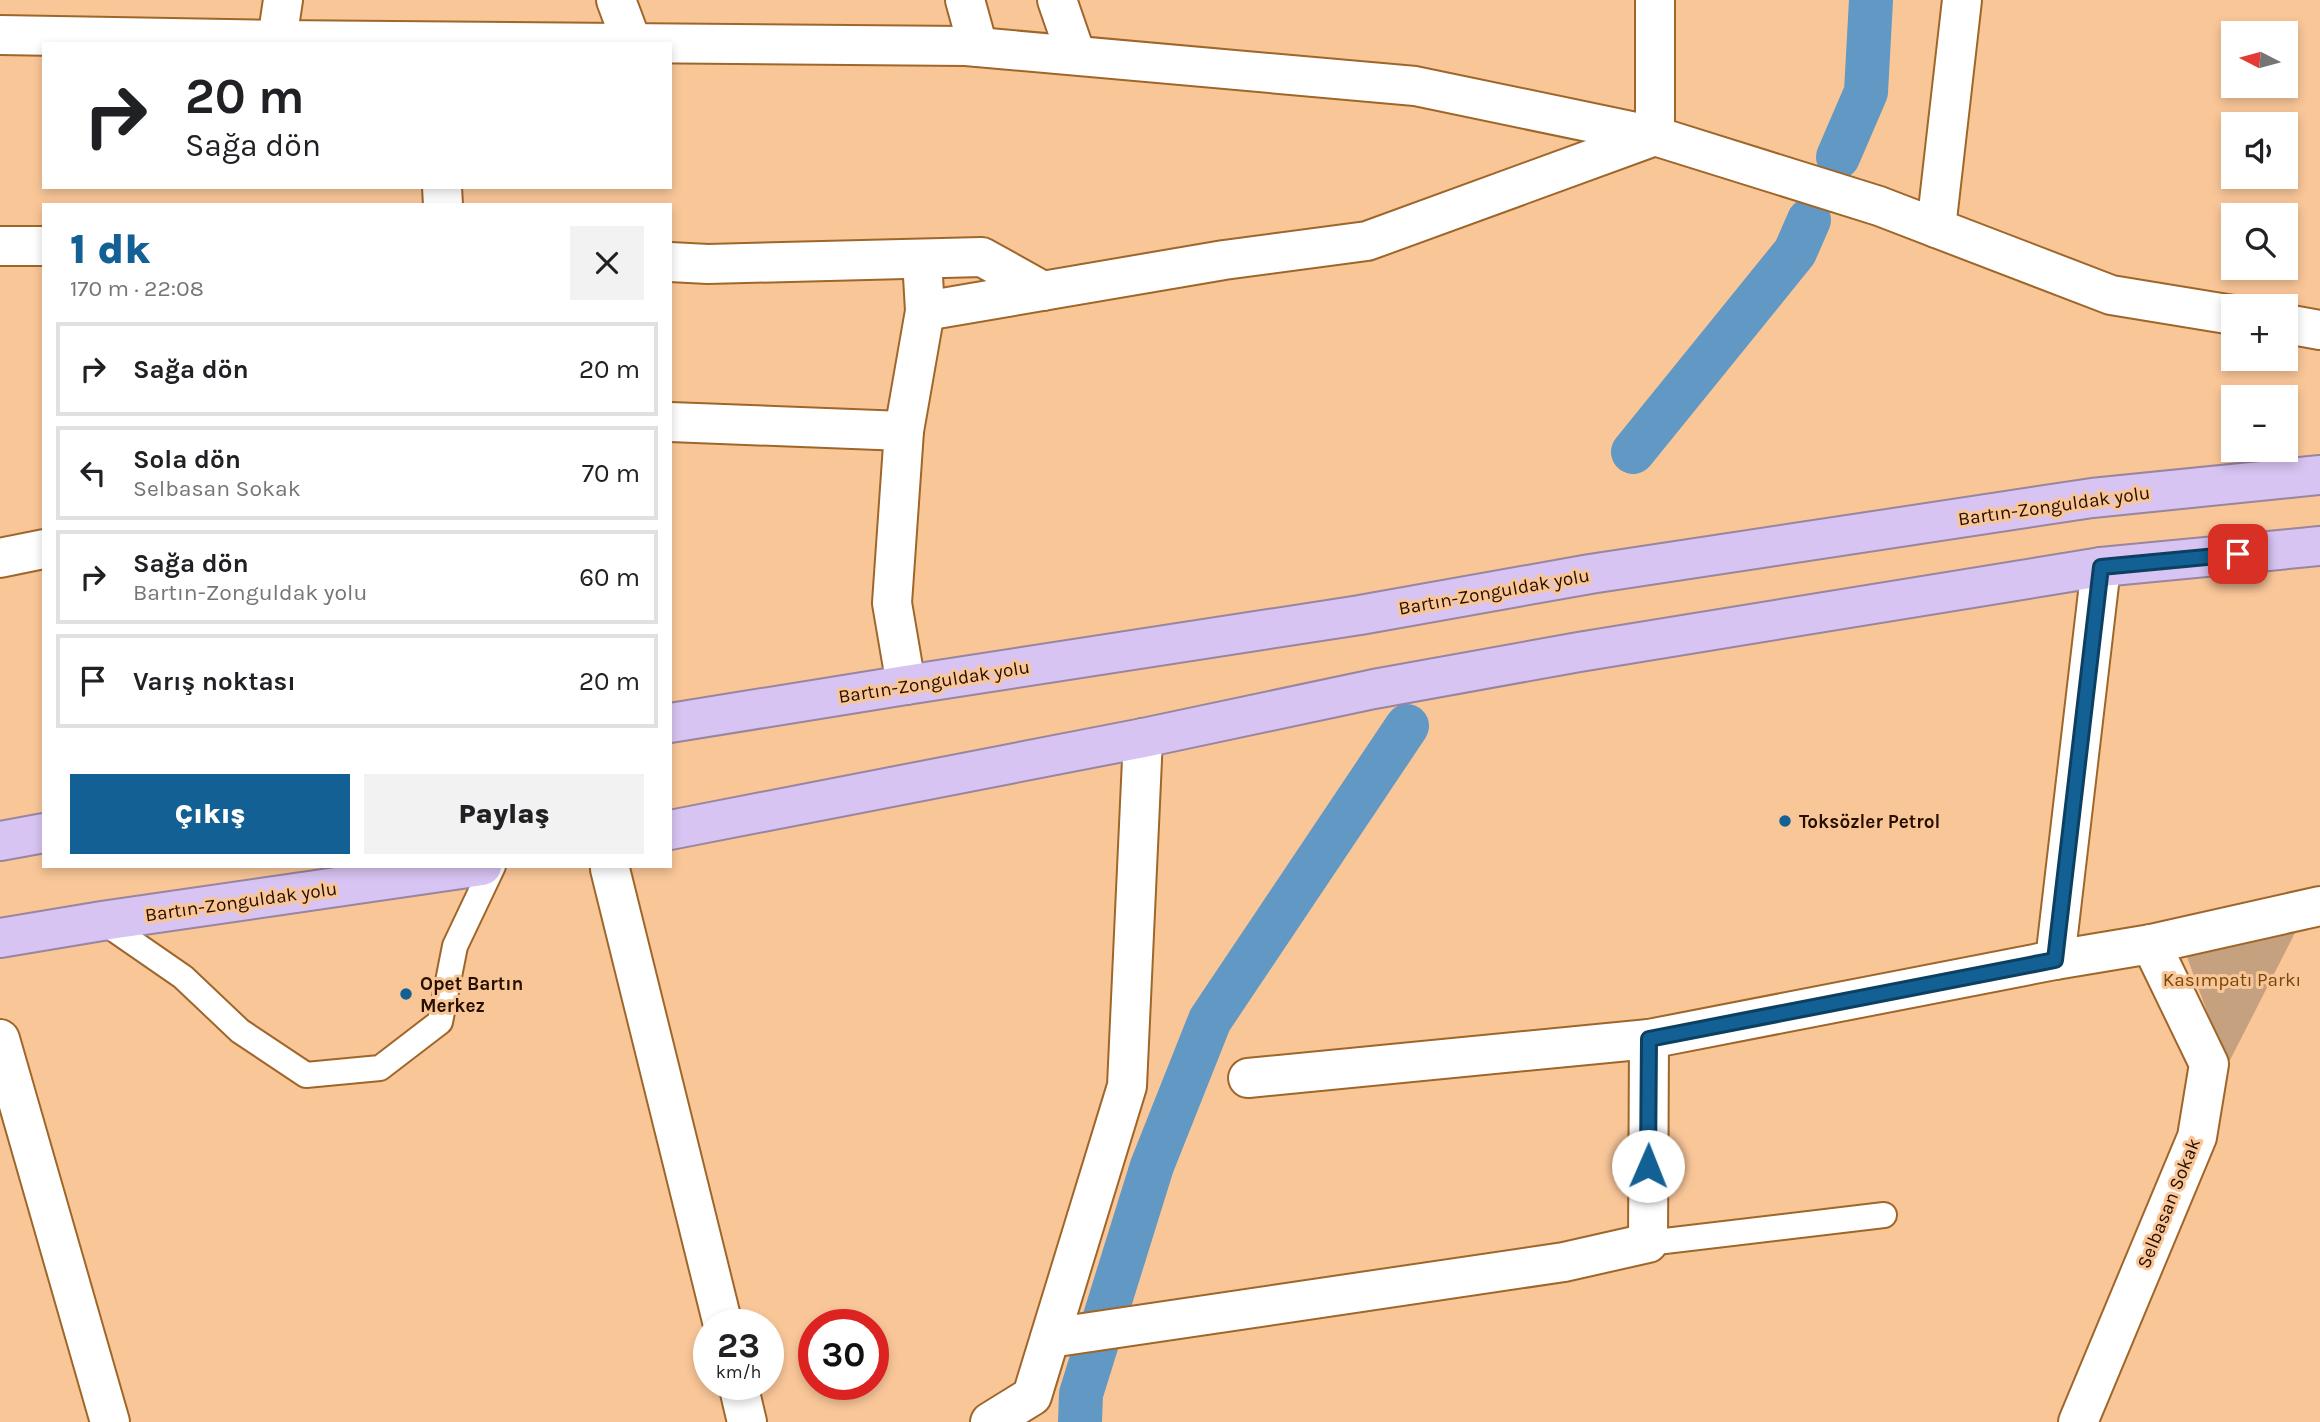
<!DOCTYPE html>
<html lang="tr">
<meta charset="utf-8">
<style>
body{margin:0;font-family:Karla,sans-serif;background:#f2f2f2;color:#202124;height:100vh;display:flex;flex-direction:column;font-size:26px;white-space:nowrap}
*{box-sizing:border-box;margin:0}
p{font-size:23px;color:#757577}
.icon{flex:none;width:38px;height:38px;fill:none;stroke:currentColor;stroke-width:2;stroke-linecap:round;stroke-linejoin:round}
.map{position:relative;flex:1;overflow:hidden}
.side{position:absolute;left:42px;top:203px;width:630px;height:665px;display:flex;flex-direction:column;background:#fff;border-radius:0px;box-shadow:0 4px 10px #0003}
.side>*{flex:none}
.guide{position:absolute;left:42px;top:42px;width:630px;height:147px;border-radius:0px;box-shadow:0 4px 10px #0003;background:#fff;color:#202124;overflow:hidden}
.needle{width:46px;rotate:276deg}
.buttons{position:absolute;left:2221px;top:21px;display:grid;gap:14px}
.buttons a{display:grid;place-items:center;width:77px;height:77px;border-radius:0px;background:#fff;box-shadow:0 4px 10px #0003;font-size:35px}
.speed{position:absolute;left:693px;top:1309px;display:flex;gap:14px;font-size:35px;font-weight:700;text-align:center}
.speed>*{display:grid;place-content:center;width:91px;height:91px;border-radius:50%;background:#fff;box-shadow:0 4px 10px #0003;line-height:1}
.speed small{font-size:18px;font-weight:400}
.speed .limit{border:10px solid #d22;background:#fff;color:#111}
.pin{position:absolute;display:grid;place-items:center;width:60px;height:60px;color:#fff;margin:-30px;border-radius:14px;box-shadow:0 4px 10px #0006}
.me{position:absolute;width:77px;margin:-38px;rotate:1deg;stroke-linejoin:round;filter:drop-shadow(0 0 5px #0008)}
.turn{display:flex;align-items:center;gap:24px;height:147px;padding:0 28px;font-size:32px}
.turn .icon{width:91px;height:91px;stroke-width:2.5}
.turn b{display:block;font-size:49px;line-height:60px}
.round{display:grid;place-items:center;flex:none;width:74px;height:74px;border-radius:0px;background:#f2f2f2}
.head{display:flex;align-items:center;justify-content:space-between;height:119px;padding:0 28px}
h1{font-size:42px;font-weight:800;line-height:52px;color:#136194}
.primary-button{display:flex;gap:14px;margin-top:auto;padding:14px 28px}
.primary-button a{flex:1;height:80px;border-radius:0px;background:#136194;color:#fff;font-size:28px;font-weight:800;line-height:80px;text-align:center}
.primary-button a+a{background:#f2f2f2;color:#202124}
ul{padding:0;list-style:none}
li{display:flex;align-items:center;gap:21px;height:94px;margin:0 14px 10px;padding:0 14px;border:4px solid #e0e0e0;border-radius:0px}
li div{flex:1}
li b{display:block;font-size:26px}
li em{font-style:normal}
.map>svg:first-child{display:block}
.green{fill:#c6a17f}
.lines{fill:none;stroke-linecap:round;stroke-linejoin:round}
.canal{stroke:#6198c4;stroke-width:44}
.lane-casing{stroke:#9f662a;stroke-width:28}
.street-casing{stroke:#9f662a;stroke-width:42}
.highway-casing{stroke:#99859d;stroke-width:42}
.lane{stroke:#fff;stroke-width:24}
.street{stroke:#fff;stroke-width:38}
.highway{stroke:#d7c4f2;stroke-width:38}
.route-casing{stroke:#0c3f60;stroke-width:18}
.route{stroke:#136194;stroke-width:12}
.poi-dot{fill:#136194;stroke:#f9c698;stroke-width:2.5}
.labels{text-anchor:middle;stroke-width:6;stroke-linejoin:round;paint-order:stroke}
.street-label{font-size:19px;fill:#260f00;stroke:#f9c698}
.poi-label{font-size:19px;font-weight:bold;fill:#260f00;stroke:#f9c698;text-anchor:start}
.park-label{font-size:19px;fill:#78470e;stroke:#f9c698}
</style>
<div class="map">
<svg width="2320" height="1422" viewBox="0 0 2320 1422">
<rect width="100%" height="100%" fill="#f9c698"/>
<polygon class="green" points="2300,923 2227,1066 2187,957"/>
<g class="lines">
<g class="canal">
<polyline points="1838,157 1866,92 1871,0"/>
<polyline points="1633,452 1795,252 1809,220"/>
<polyline points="1080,1422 1081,1394 1152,1166 1210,1020 1407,726"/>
</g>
<defs>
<g id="lane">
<polyline points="102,921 183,977 240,1031 306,1075 380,1068 440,1022 455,946 493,866"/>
<polyline points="1648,1243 1884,1215"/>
</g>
<g id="street">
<polyline points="616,0 632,43"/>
<polyline points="965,0 978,47"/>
<polyline points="1057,0 1076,55"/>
<polyline points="0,35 277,40 966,46 1415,86 1655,136 1879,206 2111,295 2233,315"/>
<polyline points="277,40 283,0"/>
<polyline points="442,187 443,205"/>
<polyline points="1936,228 1962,0"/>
<polyline points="0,246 44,246"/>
<polyline points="670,262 708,264 982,257 1043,291"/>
<polyline points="925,311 1224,260 1367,241 1655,136 1655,0"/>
<polyline points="2286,324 2320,330"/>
<polyline points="670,422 904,431"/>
<polyline points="0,558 44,549"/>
<polyline points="2101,567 2055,960 2151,944 2320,906"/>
<polyline points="906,685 892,603 904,431 925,311 922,259"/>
<polyline points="610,869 723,1325"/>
<polyline points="0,1039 110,1422"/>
<polyline points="1248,1078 1649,1039 2055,960"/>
<polyline points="1050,1338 1564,1262 1648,1243 1649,1039"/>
<polyline points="738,1384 747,1422"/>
<polyline points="990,1422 1032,1396 1127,1086 1143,738"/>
<polyline points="2078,1422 2197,1137 2209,1064 2151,944"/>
</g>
<g id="highway">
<polyline points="670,723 906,685 1360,615 1590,574 2092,498 2320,475"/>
<polyline points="670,830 1143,738 1374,689 1579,652 2101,567 2320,546"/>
<polyline points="0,841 44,833"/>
<polyline points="0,938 102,921 482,866"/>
</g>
</defs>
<use href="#lane" class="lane-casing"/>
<use href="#street" class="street-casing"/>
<use href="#highway" class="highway-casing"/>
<use href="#lane" class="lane"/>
<use href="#street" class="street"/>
<use href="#highway" class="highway"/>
</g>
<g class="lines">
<defs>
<polyline id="route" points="1648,1166 1649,1039 2055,960 2101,567 2238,554"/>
</defs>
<use href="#route" class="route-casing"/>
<use href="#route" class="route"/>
</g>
<g class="poi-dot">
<circle cx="1785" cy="821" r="7"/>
<circle cx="406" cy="994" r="7"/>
</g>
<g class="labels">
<g class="street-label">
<text transform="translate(2054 505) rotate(-8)" y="7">Bartın-Zonguldak yolu</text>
<text transform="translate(1494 591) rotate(-10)" y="7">Bartın-Zonguldak yolu</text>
<text transform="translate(934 681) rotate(-9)" y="7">Bartın-Zonguldak yolu</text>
<text transform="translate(241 901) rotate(-8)" y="7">Bartın-Zonguldak yolu</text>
<text transform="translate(2168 1203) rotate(-68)" y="7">Selbasan Sokak</text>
</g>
<g class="poi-label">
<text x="1799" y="828">Toksözler Petrol</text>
<text x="420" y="990">Opet Bartın<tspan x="420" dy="22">Merkez</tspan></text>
</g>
<g class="park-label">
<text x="2232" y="986">Kasımpatı Parkı</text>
</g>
</g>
</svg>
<div class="buttons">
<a><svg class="needle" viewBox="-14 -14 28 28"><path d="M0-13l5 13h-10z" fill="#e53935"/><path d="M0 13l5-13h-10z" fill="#757577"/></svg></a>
<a><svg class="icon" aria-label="sound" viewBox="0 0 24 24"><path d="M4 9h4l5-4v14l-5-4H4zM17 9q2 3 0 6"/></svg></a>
<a><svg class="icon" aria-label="search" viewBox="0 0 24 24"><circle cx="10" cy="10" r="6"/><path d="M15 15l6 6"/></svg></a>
<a>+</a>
<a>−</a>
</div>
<div class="speed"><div>23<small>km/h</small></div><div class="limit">30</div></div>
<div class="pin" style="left:2238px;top:554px;background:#d93025"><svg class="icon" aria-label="arrive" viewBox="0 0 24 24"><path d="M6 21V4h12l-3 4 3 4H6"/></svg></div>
<svg class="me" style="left:1648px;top:1166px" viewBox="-20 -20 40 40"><circle r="19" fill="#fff"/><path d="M0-13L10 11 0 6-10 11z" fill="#136194"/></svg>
<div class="guide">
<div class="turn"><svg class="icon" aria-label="right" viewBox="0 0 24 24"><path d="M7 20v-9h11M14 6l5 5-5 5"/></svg><div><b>20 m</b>Sağa dön</div></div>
</div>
<section class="side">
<div class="head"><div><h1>1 dk</h1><p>170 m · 22:08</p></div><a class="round"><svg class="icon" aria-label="close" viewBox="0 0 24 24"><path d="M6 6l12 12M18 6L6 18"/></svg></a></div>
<ul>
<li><svg class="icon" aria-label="right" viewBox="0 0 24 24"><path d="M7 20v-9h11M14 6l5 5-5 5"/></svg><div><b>Sağa dön</b></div><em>20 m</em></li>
<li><svg class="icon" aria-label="left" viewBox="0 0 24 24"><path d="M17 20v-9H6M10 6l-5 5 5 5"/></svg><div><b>Sola dön</b><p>Selbasan Sokak</p></div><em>70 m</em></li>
<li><svg class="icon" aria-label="right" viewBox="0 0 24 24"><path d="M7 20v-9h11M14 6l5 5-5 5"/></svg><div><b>Sağa dön</b><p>Bartın-Zonguldak yolu</p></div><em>60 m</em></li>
<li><svg class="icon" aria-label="arrive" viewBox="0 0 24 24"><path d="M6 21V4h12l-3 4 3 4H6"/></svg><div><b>Varış noktası</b></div><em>20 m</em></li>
</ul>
<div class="primary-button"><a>Çıkış</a><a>Paylaş</a></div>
</section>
</div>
